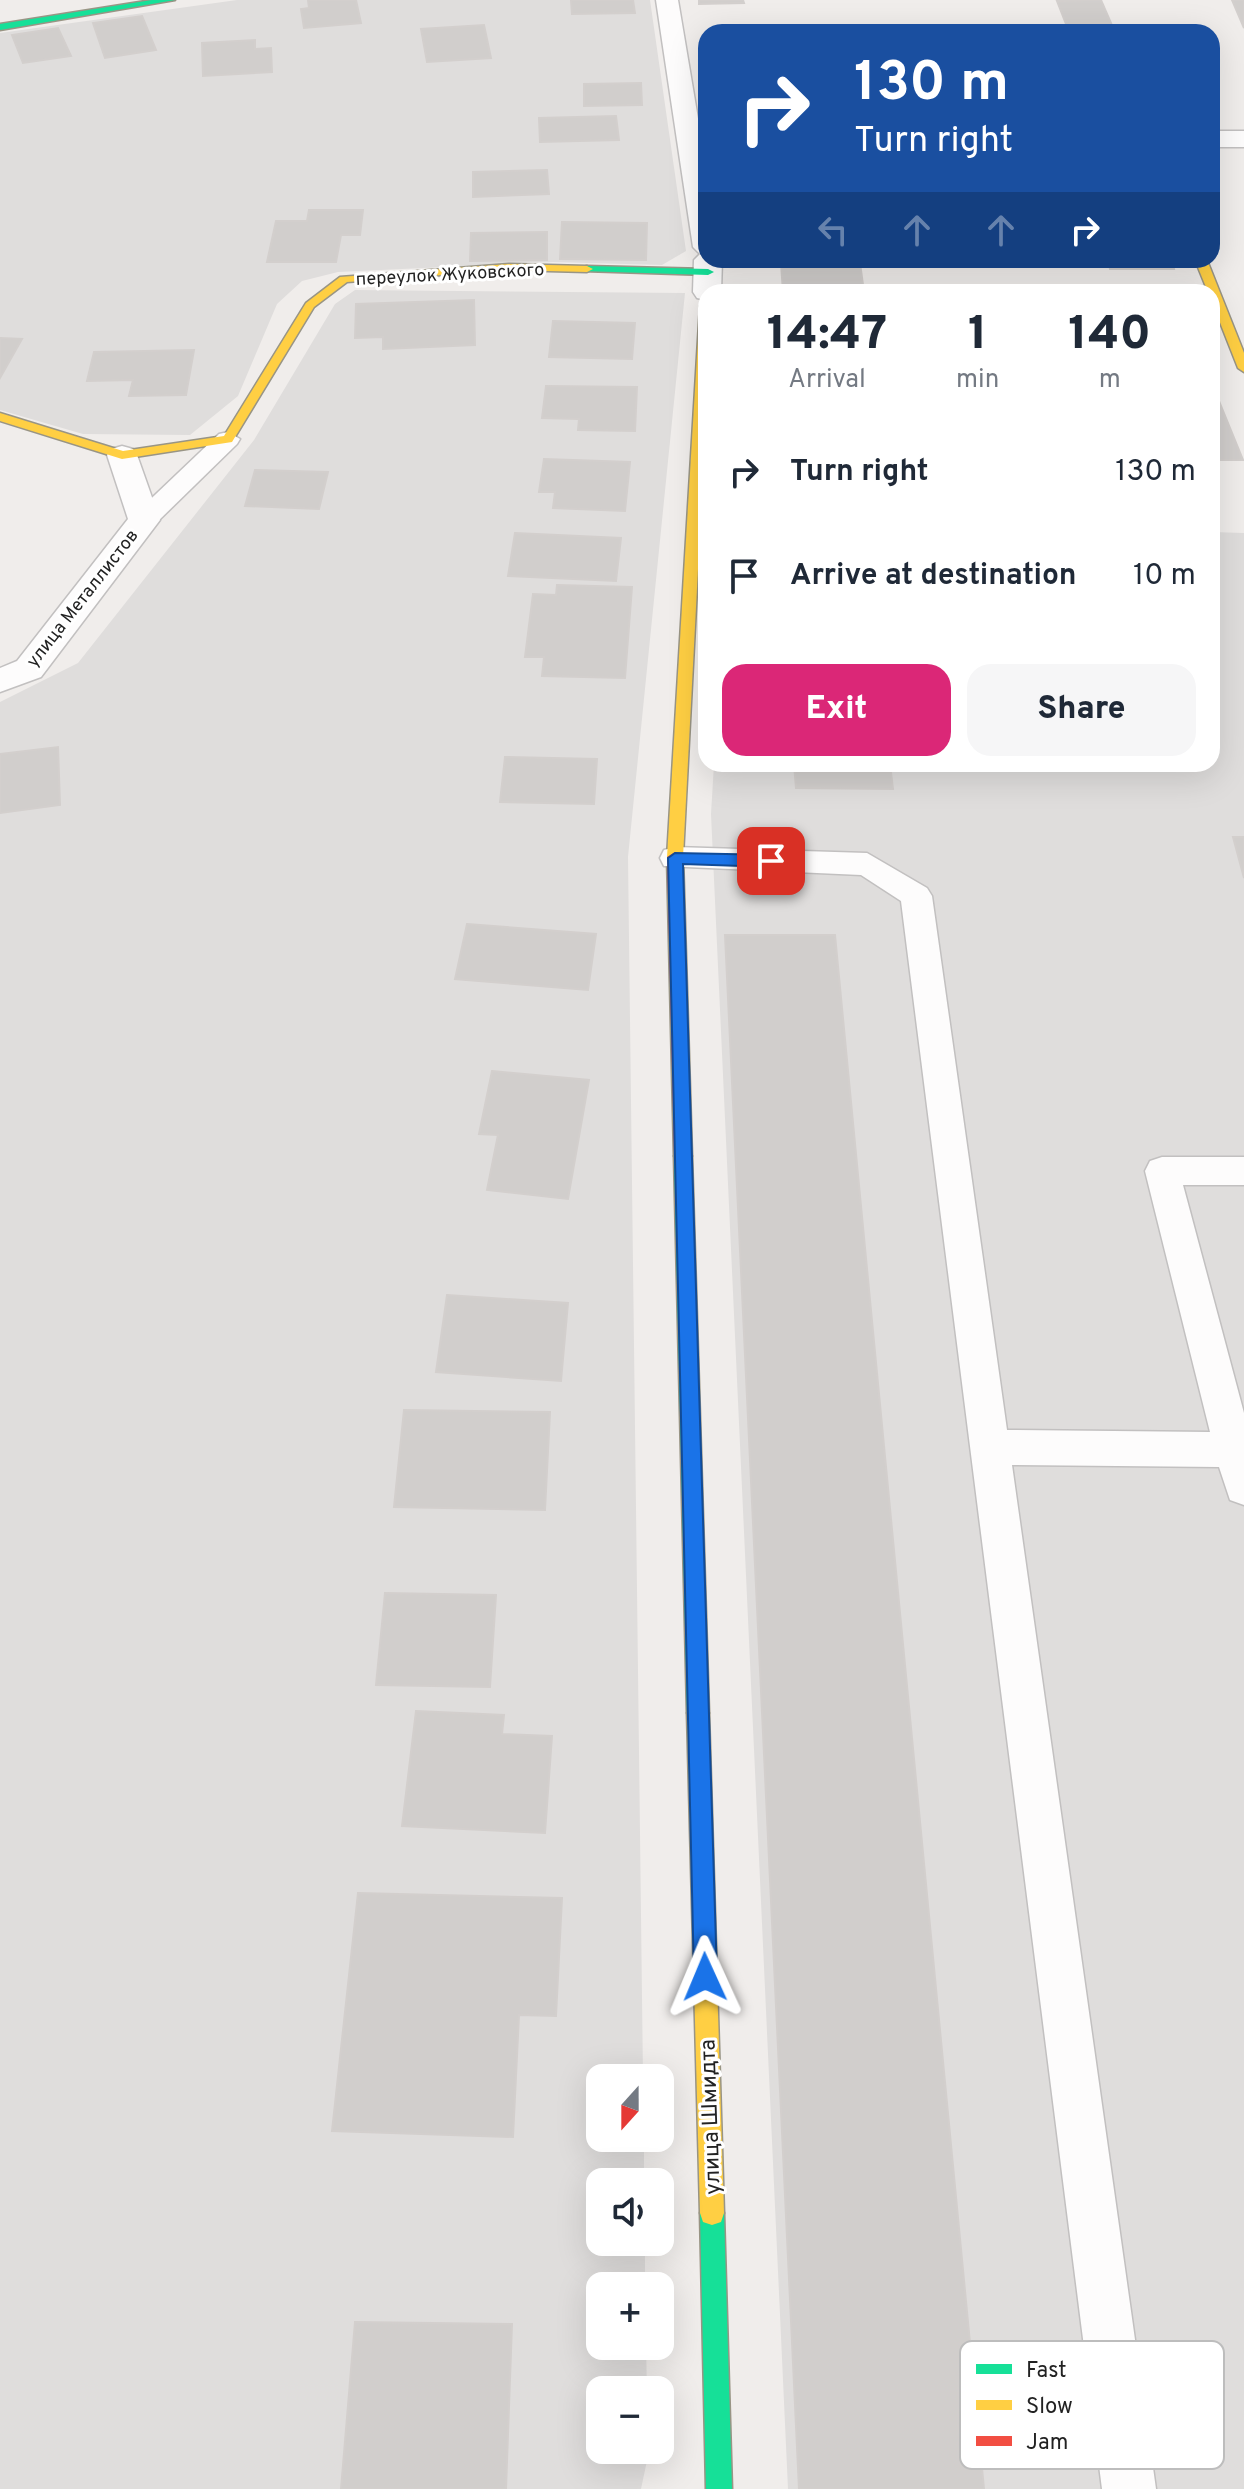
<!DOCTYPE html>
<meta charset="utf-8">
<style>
body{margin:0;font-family:Overpass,sans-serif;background:#f6f6f7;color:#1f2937;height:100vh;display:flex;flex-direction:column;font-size:30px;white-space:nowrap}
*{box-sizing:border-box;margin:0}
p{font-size:26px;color:#747a83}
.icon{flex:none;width:44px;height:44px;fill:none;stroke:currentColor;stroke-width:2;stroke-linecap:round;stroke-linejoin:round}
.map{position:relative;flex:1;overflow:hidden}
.panel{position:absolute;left:698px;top:284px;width:522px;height:488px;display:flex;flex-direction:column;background:#fff;border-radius:24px;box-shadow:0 8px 32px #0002}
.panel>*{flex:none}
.top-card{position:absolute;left:698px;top:24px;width:522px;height:244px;border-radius:24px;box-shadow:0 8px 32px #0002;background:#1a4fa0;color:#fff;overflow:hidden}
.needle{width:52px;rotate:201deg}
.controls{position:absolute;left:586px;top:2064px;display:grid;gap:16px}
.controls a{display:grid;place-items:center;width:88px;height:88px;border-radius:16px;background:#fff;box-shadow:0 8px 32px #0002;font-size:40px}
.pin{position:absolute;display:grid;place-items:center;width:68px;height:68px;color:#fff;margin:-34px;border-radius:16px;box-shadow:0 4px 12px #0006}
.me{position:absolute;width:88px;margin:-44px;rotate:359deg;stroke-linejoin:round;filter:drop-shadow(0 0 6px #0008)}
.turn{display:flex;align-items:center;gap:28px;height:168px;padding:0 24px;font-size:36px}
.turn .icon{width:104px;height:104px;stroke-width:2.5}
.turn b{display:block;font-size:56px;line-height:68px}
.lanes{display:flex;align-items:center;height:76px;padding:0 24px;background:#0003;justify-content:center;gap:40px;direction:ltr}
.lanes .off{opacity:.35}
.eta{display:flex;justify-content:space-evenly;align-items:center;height:136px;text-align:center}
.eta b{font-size:48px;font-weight:800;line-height:56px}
.action{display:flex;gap:16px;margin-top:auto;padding:16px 24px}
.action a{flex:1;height:92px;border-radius:24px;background:#db2777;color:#fff;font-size:32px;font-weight:800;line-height:92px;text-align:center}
.action a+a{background:#f6f6f7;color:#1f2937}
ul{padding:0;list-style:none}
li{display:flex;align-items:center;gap:24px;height:104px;padding:0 24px}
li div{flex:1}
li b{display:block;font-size:30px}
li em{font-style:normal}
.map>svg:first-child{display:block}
.residential{fill:#dfdddc}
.building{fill:#d1cecc;stroke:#d3cfcd;stroke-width:2}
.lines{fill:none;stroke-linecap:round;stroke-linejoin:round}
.lane-casing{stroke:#c2c0c0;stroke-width:3}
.street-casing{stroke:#c2c0c0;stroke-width:3}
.fast-casing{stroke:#999585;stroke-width:3}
.slow-casing{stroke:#999585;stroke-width:3}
.jam-casing{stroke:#999585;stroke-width:3}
.lane{fill:#fdfcfc;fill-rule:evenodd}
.street{fill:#fdfcfc;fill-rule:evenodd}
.fast{fill:#16e098;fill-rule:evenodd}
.slow{fill:#ffcf43;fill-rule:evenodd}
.jam{fill:#f24e42;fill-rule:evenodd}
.route{fill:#1a73e8;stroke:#114b97;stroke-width:2}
.labels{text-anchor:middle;stroke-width:6;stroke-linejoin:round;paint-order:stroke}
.far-street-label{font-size:18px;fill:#222;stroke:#fff}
.street-label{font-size:22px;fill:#222;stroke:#fff}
.key{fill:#fff;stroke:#bdbdbd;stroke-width:2}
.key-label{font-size:22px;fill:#222}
</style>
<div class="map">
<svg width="1244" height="2489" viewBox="0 0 1244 2489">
<rect width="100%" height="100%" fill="#f0edeb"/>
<g class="residential">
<polygon points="237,0 650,0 686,251 662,265 553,262 338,272 302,281 277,304 238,396 190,435 83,434 0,410 0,33"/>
<polygon points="355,290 685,293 628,857 643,2078 600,2078 600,2138 644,2138 644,2182 600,2182 600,2242 645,2242 645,2286 600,2286 600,2346 646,2346 647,2390 600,2390 600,2450 647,2450 648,2456 641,2489 0,2489 0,702 78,663 254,440 335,304"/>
<polygon points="1212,532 1244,533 1244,2489 788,2489 711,814 714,764 1212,764"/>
</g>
<g class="building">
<polygon points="308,0 356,0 361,23 304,28 301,9 309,8"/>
<polygon points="571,0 633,0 635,13 572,14"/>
<polygon points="699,0 743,0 744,3 699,4"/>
<polygon points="1101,0 1111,23 1066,24 1057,1"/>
<polygon points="1232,0 1244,0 1244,28"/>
<polygon points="142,16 156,50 105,58 93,23"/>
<polygon points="484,25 491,58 427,62 421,29"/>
<polygon points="58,28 71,56 23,63 12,35"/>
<polygon points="255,40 255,49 271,48 272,72 203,76 202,43"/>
<polygon points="641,83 642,105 584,106 584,84"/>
<polygon points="616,116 619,140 540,142 539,118"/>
<polygon points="547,170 549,194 473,197 473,172"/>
<polygon points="309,210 363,210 360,235 341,235 336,262 267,262 276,221 307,221"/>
<polygon points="562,222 647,223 646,260 560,259"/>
<polygon points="547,232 547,260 470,261 471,233"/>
<polygon points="1108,260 1172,260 1174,269 1110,269"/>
<polygon points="781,263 860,263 864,292 783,292"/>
<polygon points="474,300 475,345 383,349 383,337 355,338 356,304"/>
<polygon points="553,321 635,323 632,359 549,357"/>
<polygon points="0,338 22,339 0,378"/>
<polygon points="194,350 186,395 129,396 133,380 87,381 94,352"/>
<polygon points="546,386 637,387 635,431 578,430 579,419 542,418"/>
<polygon points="1212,401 1219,401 1243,460 1212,460"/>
<polygon points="544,459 630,462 625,511 553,508 555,492 539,492"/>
<polygon points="255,470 328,472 319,509 245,506"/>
<polygon points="515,533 621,538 616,581 508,576"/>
<polygon points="557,585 632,587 625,678 542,676 544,657 525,657 533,594 556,595"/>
<polygon points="58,747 60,805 0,813 0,754"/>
<polygon points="505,757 597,759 594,804 500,802"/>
<polygon points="794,764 890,764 893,789 796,788"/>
<polygon points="1233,837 1244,837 1244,878"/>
<polygon points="467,924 596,934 588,990 455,979"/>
<polygon points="725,935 835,935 984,2489 799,2489"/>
<polygon points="492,1071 589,1080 568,1199 487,1190 498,1135 479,1134"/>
<polygon points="447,1295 568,1303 561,1381 436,1372"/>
<polygon points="404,1410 550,1412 545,1510 394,1507"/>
<polygon points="385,1593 496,1595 490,1687 376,1685"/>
<polygon points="416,1711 504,1715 502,1734 552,1736 545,1833 402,1826"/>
<polygon points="358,1893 562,1898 556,2016 519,2015 513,2137 332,2131"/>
<polygon points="355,2322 512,2324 506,2489 341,2489"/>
</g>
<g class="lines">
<defs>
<g id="lane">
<polygon points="228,432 240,439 237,444 153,526 135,526 131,520 135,514 219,434"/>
<polygon points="675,847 867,853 927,888 932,896 1007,1430 1210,1432 1145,1171 1150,1161 1162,1157 1244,1157 1244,1185 1183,1185 1244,1413 1244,1505 1230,1500 1219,1467 1012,1465 1156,2489 1102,2489 901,901 861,875 664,866 660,858 664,850"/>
</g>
<g id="street">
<polygon points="656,0 678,0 706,166 706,260 722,260 721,292 706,292 706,300 697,298 693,292 694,260 700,254 693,247"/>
<rect x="1212" y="131" width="32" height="16"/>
<polygon points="122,446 133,449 137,455 160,520 41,677 0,692 0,668 17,661 128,519 107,455 111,449"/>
</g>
<g id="fast">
<polygon points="152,0 175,0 0,30 0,24"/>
<polygon points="587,266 708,269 714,272 708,275 583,271 583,267"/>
<polygon points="683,1149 689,1151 692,1156 709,1713 706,1720 698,1724 690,1720 687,1713 674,1156 677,1151"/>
<polygon points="712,2201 721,2204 724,2213 732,2489 706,2489 700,2213 703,2204"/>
</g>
<g id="slow">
<polygon points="1195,260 1207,260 1244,353 1244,372 1238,368 1212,302 1212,292 1208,292"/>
<polygon points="509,264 587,266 593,269 587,272 509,270 347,282 314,307 232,442 122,459 0,421 0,413 123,451 224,436 306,303 340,277"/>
<polygon points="706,303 706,415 683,857 675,862 667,857 700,306"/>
<polygon points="698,1702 706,1706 709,1713 724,2213 721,2222 712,2225 703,2222 700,2213 687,1713 690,1706"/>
</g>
<polygon id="jam" points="675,852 683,857 692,1156 689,1161 677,1161 674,1156 667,857"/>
</defs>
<use href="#lane" class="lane-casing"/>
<use href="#street" class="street-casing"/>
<use href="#fast" class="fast-casing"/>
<use href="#slow" class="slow-casing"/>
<use href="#jam" class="jam-casing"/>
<use href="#lane" class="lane"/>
<use href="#street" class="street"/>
<use href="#fast" class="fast"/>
<use href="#slow" class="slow"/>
<use href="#jam" class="jam"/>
</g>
<polygon class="route" points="675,853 771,855 779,861 771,867 683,864 717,1977 713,1986 705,1989 697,1986 694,1977 668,858"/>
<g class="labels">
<g class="far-street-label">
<text transform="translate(450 274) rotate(-3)" y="6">переулок Жуковского</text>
<text transform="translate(82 598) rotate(-52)" y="6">улица Металлистов</text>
</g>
<g class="street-label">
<text transform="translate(709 2117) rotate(-92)" y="8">улица Шмидта</text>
</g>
</g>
<rect x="960" y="2341" width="264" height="128" rx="12" class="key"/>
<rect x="976" y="2364" width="36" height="10" fill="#16e098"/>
<rect x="976" y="2400" width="36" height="10" fill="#ffcf43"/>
<rect x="976" y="2436" width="36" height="10" fill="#f24e42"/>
<g class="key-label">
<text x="1026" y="2377">Fast</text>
<text x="1026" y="2413">Slow</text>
<text x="1026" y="2449">Jam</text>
</g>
</svg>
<div class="controls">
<a><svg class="needle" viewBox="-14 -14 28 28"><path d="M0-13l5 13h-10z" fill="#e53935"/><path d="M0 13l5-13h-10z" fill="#747a83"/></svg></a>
<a><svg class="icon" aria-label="sound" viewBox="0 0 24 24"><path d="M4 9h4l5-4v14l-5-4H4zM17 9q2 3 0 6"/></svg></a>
<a>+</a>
<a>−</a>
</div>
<div class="pin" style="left:771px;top:861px;background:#d93025"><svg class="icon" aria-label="arrive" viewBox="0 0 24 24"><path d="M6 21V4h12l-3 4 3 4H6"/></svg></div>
<svg class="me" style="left:705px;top:1977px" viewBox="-20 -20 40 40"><path d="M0-17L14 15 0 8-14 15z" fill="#1a73e8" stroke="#fff" stroke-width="4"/></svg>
<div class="top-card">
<div class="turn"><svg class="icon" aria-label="right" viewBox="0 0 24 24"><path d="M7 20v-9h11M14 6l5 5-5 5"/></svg><div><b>130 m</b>Turn right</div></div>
<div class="lanes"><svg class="icon off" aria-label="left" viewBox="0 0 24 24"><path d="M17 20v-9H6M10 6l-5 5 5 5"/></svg><svg class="icon off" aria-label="ahead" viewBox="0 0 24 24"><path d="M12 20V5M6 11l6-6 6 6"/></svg><svg class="icon off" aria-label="ahead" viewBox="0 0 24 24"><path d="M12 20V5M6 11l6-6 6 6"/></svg><svg class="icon" aria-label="right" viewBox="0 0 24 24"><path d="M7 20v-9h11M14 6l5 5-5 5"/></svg></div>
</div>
<section class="panel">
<div class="eta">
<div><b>14:47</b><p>Arrival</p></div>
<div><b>1</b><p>min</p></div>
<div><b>140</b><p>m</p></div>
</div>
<ul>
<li><svg class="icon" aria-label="right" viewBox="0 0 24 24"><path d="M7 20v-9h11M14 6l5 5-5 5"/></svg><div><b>Turn right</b></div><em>130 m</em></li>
<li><svg class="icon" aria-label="arrive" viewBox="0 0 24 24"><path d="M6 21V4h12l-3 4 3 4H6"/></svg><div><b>Arrive at destination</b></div><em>10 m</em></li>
</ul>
<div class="action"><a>Exit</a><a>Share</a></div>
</section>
</div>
